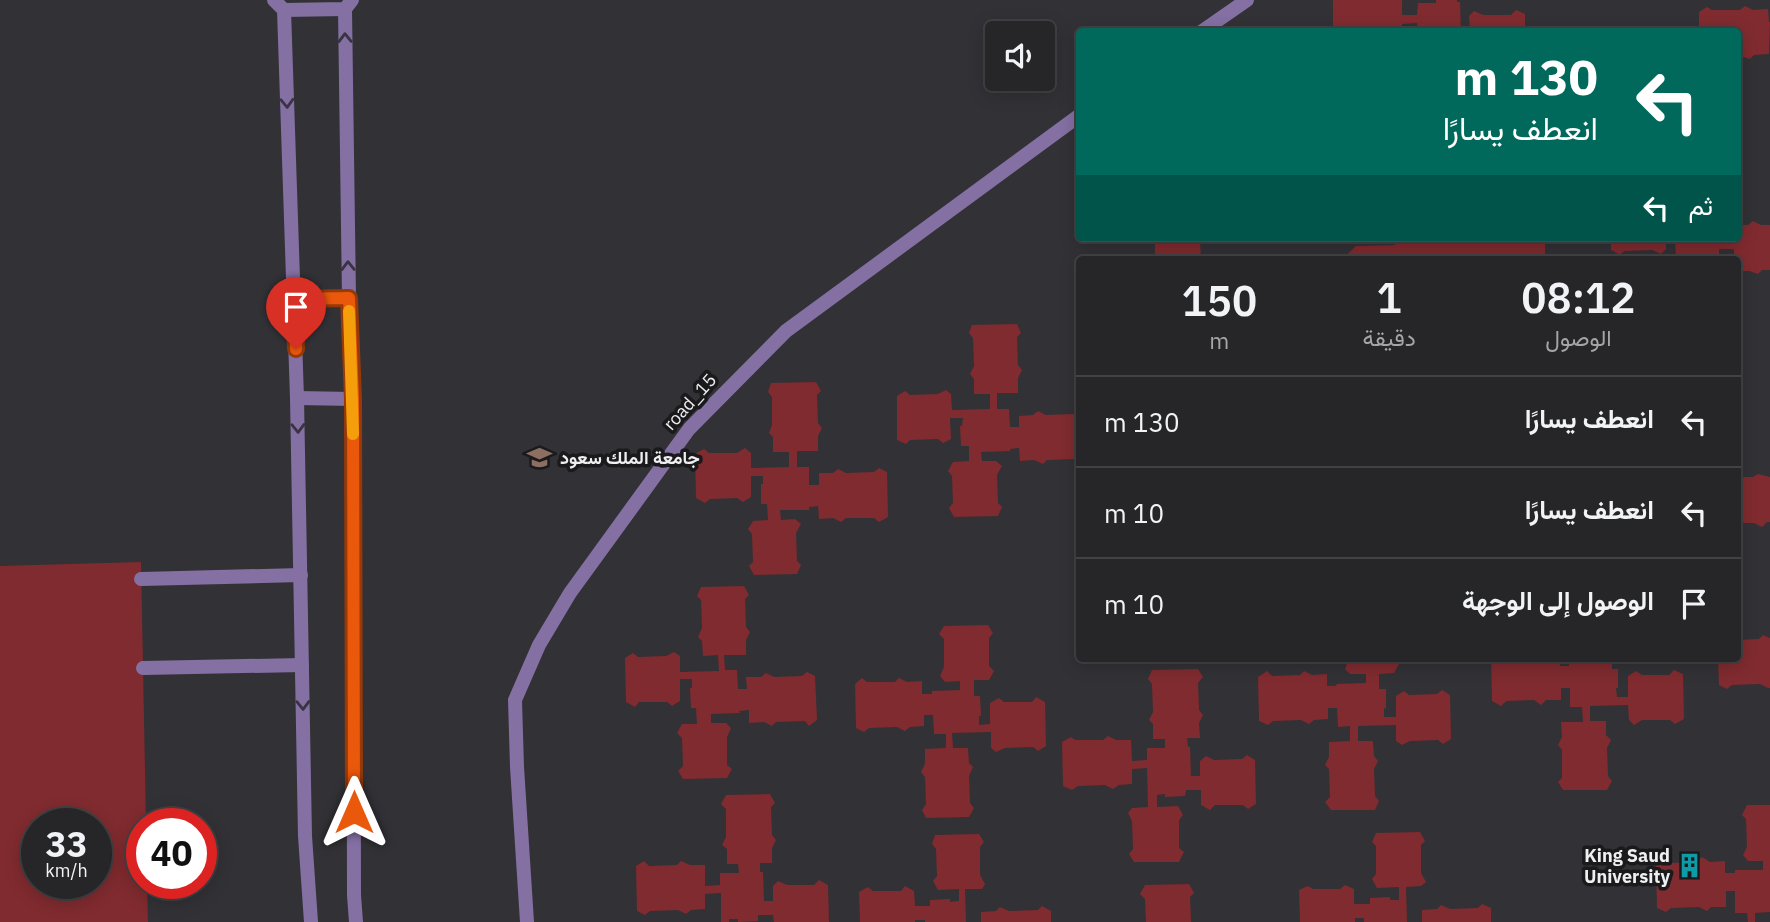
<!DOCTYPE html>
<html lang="ar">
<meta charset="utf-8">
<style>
body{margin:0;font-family:"IBM Plex Sans",Vazirmatn,sans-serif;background:#2e2d30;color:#f1f3f6;direction:rtl;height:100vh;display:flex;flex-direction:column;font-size:26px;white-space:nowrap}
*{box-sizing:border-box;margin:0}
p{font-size:23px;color:#a4a5a8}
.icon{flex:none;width:38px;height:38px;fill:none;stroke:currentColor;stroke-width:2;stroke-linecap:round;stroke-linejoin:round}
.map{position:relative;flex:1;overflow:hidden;direction:ltr}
.details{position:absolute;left:1076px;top:256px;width:665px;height:406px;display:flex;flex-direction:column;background:#262528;border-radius:7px;box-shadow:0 4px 18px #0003,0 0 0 2px #424245;direction:rtl}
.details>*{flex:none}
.top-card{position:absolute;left:1076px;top:28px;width:665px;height:214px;border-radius:7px;box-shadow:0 4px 18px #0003,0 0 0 2px #424245;direction:rtl;background:#00695c;color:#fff;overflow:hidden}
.tools{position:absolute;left:985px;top:21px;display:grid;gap:14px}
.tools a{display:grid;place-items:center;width:70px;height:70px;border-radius:7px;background:#262528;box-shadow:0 4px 18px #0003,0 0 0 2px #424245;font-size:35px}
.speed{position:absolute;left:21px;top:808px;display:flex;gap:14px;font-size:35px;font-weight:700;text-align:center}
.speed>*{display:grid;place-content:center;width:91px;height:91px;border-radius:50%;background:#262528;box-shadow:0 4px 18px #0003,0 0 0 2px #424245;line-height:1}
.speed small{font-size:18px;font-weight:400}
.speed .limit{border:10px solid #d22;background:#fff;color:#111}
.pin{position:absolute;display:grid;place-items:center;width:60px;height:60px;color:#fff;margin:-72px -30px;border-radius:50% 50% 50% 0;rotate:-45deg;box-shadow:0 0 7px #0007}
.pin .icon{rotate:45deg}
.me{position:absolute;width:77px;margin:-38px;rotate:0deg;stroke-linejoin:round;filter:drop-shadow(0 0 5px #0008)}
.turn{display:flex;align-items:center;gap:24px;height:147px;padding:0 28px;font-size:32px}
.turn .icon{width:91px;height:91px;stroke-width:2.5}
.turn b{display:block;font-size:49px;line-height:60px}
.then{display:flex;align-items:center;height:66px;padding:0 28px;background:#0003;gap:14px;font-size:26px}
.eta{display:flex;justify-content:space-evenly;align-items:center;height:119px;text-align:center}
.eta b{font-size:42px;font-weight:600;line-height:49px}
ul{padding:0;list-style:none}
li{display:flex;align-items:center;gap:21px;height:91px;padding:0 28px;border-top:2px solid #424245}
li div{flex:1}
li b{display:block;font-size:26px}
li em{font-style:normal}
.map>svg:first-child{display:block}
.building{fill:#802b2f;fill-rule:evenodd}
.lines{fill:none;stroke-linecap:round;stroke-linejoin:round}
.service{stroke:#8470a3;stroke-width:14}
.minor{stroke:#8470a3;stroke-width:14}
.tertiary{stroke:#8470a3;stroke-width:14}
.oneway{stroke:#3a3344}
.route-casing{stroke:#983908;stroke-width:18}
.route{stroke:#ea580c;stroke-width:12}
.slow{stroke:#f59e0b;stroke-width:12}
.labels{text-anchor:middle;stroke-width:7;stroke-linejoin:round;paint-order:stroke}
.street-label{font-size:18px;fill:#efeef1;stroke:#1a191b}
.poi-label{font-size:18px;font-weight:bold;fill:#efeef1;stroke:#1a191b;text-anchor:start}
</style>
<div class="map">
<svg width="1770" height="922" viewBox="0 0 1770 922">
<rect width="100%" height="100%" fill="#323136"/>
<g class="building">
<polygon points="1333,0 1402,0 1402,15 1417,15 1418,3 1436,3 1436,0 1457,0 1457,2 1460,2 1461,32 1418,32 1417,23 1402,24 1402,32 1333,32"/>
<polygon points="1745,6 1753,10 1768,9 1769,22 1770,22 1769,54 1754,55 1750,59 1738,55 1738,32 1699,32 1699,12 1707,7 1712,10 1740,10"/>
<polygon points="1516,10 1525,14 1525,32 1470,32 1469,16 1474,11 1483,15 1511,15"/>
<polygon points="1753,221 1761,225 1770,225 1770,270 1762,270 1758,274 1749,271 1738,271 1738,259 1734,259 1734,249 1719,249 1719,259 1676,259 1675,238 1718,238 1718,242 1734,241 1734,238 1738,238 1738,225 1748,225"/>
<polygon points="1150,238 1203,238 1200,241 1201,259 1155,259 1155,243"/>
<polygon points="1395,238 1545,238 1545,259 1342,259 1356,246 1395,245"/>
<polygon points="1611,238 1666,238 1666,249 1661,254 1652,250 1624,251 1620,255 1611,250"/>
<polygon points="1017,324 1021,333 1017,337 1018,365 1022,370 1018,378 1018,393 997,393 997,409 1009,409 1010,427 1019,427 1019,416 1033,415 1038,411 1046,415 1074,414 1080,409 1080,463 1075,459 1047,460 1043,464 1034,460 1020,461 1019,448 1010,449 1010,451 981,452 982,461 996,461 1002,466 997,475 998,503 1002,507 998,516 954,517 949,508 953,503 952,476 948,471 953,462 969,461 969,446 961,446 960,426 962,426 963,418 950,418 951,439 943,443 938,439 910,440 906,444 897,440 897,396 905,391 910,395 938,394 946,390 951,394 952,410 990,409 990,394 974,394 974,379 970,374 974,366 973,338 969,333 972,325"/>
<polygon points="816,382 821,391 817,395 818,423 822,428 818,436 818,451 797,451 797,467 809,467 809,485 819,485 819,473 833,473 838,469 846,473 874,472 879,468 887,472 888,517 879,522 874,518 846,518 841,522 833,518 819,519 818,506 809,507 809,510 780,510 781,520 795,519 801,524 796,533 797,561 801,565 797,574 754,575 749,566 753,562 752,534 748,529 753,521 768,520 767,504 761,504 761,484 763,484 763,476 751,476 751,497 743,502 737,498 710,499 705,503 696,498 695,454 704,449 709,453 737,453 745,448 751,453 751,468 789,467 789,452 773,452 773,437 769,433 772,425 772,397 768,392 771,383"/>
<polygon points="1758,474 1770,477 1770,522 1767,522 1762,527 1754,523 1740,523 1739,510 1738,511 1738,477 1753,477"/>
<path d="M141 562 146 824H142V884H147L148 922H0V566ZM37 824H96V884H37Z"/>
<polygon points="744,586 749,595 745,599 746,627 750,632 746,640 746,655 724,655 725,670 737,670 738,689 747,689 746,677 761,677 766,673 774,677 802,676 807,672 815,676 817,720 809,726 805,721 776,722 772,726 764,722 749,723 749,710 739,711 740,713 711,714 711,723 726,723 731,728 727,737 727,765 732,769 727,778 683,779 678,771 683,766 682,738 677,733 682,724 697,724 696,708 691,708 690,688 692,688 692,679 680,679 680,701 672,706 667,702 639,702 635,707 626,702 625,658 633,653 638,657 666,656 674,652 680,656 680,672 719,671 718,655 703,656 702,641 698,637 702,628 701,600 697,596 701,587"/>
<polygon points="988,625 993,633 989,638 989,666 994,671 989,680 974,680 974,696 980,696 981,716 979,716 979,725 990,724 990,703 999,698 1004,702 1032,702 1036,697 1045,702 1046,746 1038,751 1033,747 1005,748 996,752 991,748 991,732 952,733 953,748 968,748 969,763 973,767 969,776 970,803 974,808 969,817 926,818 922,810 926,804 925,777 921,772 925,764 925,749 946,748 946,734 934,734 933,715 924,715 924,726 910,727 905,731 897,727 869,728 864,732 856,728 855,684 862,678 867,682 895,682 899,678 907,682 922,681 922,694 932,694 932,691 960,690 960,681 945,682 940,676 944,667 944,639 939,634 944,626"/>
<polygon points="1763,635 1770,638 1770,688 1768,688 1760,684 1732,685 1727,689 1719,685 1718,658 1738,658 1738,640 1759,639"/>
<polygon points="1349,658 1394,658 1399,664 1394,673 1379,674 1379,689 1386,689 1386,709 1384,708 1384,717 1396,717 1396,696 1404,691 1409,695 1437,694 1442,690 1450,695 1451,739 1443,744 1438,740 1410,741 1402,745 1396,741 1396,725 1358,726 1358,741 1373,741 1374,756 1378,761 1374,769 1375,796 1379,801 1375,810 1331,810 1325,802 1330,797 1329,769 1325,765 1329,757 1329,742 1350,741 1350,726 1338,727 1337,708 1328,708 1328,719 1314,720 1309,724 1301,720 1273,721 1268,725 1259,721 1258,677 1267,671 1272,676 1300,675 1304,671 1312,675 1327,674 1327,686 1336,686 1337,684 1366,683 1366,674 1350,674 1345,669"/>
<polygon points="1491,658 1560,658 1560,666 1569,666 1569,664 1598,663 1598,658 1612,658 1612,669 1618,669 1618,688 1616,688 1617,697 1628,697 1628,676 1636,671 1642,675 1669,675 1674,670 1683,674 1684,719 1675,724 1670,720 1642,720 1634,725 1629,720 1628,705 1590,706 1590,721 1606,721 1606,735 1611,740 1607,748 1608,776 1612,781 1607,790 1563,790 1558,782 1562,778 1562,750 1558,745 1562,737 1561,722 1583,722 1582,707 1570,707 1570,688 1561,688 1561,700 1546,700 1541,705 1534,700 1506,701 1501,706 1492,701"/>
<polygon points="1198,669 1203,677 1198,683 1199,710 1203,715 1199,723 1200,738 1187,738 1188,747 1190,747 1191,776 1200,776 1200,761 1206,756 1214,760 1242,759 1247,755 1255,760 1256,804 1248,809 1243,805 1215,805 1210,810 1201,805 1201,790 1186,790 1185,796 1165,797 1165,794 1157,795 1157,807 1178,806 1183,815 1179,820 1179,848 1184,852 1179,862 1134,862 1129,854 1133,849 1132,821 1128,813 1132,808 1148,807 1147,768 1132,769 1132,784 1119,785 1113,789 1105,785 1078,786 1072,790 1063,786 1062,742 1071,737 1075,740 1103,740 1108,736 1116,740 1131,740 1132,761 1147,760 1147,748 1165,748 1165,739 1153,739 1153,724 1149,720 1153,712 1152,684 1148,679 1152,670"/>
<polygon points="770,794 775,803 771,807 772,835 776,840 772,848 772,863 760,863 760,872 763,872 764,901 773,901 773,886 778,881 787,885 814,885 819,880 828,885 829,922 774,922 773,915 758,915 758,921 738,922 738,919 729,919 729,922 721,922 721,893 705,894 705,909 691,910 686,914 678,910 650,911 645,915 637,911 636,866 644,861 649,866 677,865 681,861 690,865 705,865 705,886 720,885 720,873 739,873 738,864 727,864 727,849 722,845 726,837 726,809 721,804 726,795"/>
<polygon points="1747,805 1770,805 1770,912 1755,913 1755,922 1748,922 1747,913 1735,913 1735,891 1726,891 1726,907 1711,907 1707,911 1699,907 1671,908 1666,912 1657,908 1656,863 1665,858 1669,863 1697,862 1702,857 1710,862 1725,861 1725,873 1735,873 1735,870 1763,870 1763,861 1748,861 1743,855 1747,847 1746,819 1742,815"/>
<polygon points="1420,832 1425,841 1421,845 1421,873 1426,882 1421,886 1406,887 1407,922 1364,922 1364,918 1355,918 1355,922 1300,922 1299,890 1308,886 1313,889 1340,889 1345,885 1354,889 1354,904 1370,904 1370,898 1390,897 1390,900 1399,900 1399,887 1377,888 1372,879 1376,874 1376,846 1372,842 1376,833"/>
<polygon points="979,834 984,842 980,847 980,875 985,884 982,889 965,889 966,922 925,922 925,920 915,920 915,922 860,922 859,892 868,887 873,891 901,891 905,886 914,891 915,906 930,906 930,900 950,899 950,902 959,901 959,889 938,890 933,881 937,876 936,849 932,844 935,835"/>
<polygon points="1189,884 1194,893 1190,897 1191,922 1146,922 1145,899 1140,894 1145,885"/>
<polygon points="1482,904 1491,908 1491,922 1422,922 1422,910 1437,909 1441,905 1450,909 1478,908"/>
<polygon points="1042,906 1051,911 1051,922 981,922 981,912 996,911 1000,907 1009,911 1038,910"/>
</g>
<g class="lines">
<g class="service">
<polyline points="1201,32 1247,0"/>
<polyline points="527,922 517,767 515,700 539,645 570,593 689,429 786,331 1080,115"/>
</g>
<g class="minor">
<polyline points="294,299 349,298"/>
<polyline points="297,398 353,399"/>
<polyline points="141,579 301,575"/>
<polyline points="143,668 302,665"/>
</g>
<g class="tertiary">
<polyline points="274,0 284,10 297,398 305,836 311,922"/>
<polyline points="345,9 349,298 353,399 354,895 356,922"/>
<polyline points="284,10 345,9 352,0"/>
</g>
</g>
<defs><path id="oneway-chevron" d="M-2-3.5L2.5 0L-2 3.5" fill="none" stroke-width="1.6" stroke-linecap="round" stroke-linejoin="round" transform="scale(1.75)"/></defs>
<g class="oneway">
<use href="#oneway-chevron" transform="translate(345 38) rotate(-91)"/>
<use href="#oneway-chevron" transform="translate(287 103) rotate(88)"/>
<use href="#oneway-chevron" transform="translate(348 266) rotate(-91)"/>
<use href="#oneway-chevron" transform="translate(298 428) rotate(89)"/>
<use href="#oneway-chevron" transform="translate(303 705) rotate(89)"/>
</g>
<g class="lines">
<defs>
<polyline id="route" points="296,349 294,299 349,298 353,399 354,812"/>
</defs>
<use href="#route" class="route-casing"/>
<use href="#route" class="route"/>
<polyline class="slow" points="349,311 353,434"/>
</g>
<defs>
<symbol id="university-bare" viewBox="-9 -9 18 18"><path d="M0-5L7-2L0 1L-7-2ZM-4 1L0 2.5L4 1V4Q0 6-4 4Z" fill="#8d6e63" stroke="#1a191b" stroke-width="2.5" paint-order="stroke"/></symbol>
<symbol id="building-bare" viewBox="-9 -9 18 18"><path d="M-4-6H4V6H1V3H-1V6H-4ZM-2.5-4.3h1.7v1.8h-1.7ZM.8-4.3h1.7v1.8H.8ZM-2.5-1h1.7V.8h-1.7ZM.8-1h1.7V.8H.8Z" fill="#0f9aa8" stroke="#1a191b" stroke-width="2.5" paint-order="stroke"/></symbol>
</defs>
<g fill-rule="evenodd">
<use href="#university-bare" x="522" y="440" width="35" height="35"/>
<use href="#building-bare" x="1672" y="848" width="35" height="35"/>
</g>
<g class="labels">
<g class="street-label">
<text transform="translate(690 402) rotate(-48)" y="6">road_15</text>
</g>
<g class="poi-label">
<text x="560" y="464">جامعة الملك سعود</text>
<text x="1670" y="862" text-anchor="end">King Saud<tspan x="1670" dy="21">University</tspan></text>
</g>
</g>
</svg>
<div class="tools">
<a><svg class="icon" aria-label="sound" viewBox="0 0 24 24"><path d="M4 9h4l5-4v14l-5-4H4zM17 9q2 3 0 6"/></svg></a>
</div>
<div class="speed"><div>33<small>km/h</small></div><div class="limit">40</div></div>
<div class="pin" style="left:296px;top:349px;background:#d93025"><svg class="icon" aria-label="arrive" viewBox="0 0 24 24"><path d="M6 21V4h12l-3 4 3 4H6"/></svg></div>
<svg class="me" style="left:354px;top:812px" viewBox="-20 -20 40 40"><path d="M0-17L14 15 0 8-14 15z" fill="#ea580c" stroke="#fff" stroke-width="4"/></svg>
<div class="top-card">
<div class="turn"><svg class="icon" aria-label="left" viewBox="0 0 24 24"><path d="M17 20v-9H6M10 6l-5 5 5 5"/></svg><div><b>130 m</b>انعطف يسارًا</div></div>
<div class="then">ثم<svg class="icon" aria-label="left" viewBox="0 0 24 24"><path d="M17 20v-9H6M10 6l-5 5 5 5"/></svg></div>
</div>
<section class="details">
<div class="eta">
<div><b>08:12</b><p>الوصول</p></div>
<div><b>1</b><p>دقيقة</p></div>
<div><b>150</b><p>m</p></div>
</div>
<ul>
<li><svg class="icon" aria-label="left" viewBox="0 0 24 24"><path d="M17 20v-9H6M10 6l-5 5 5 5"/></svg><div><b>انعطف يسارًا</b></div><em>130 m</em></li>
<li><svg class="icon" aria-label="left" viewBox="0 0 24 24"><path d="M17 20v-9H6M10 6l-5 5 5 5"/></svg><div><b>انعطف يسارًا</b></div><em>10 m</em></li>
<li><svg class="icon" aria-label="arrive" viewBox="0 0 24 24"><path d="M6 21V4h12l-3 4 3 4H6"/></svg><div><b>الوصول إلى الوجهة</b></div><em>10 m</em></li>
</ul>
</section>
</div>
